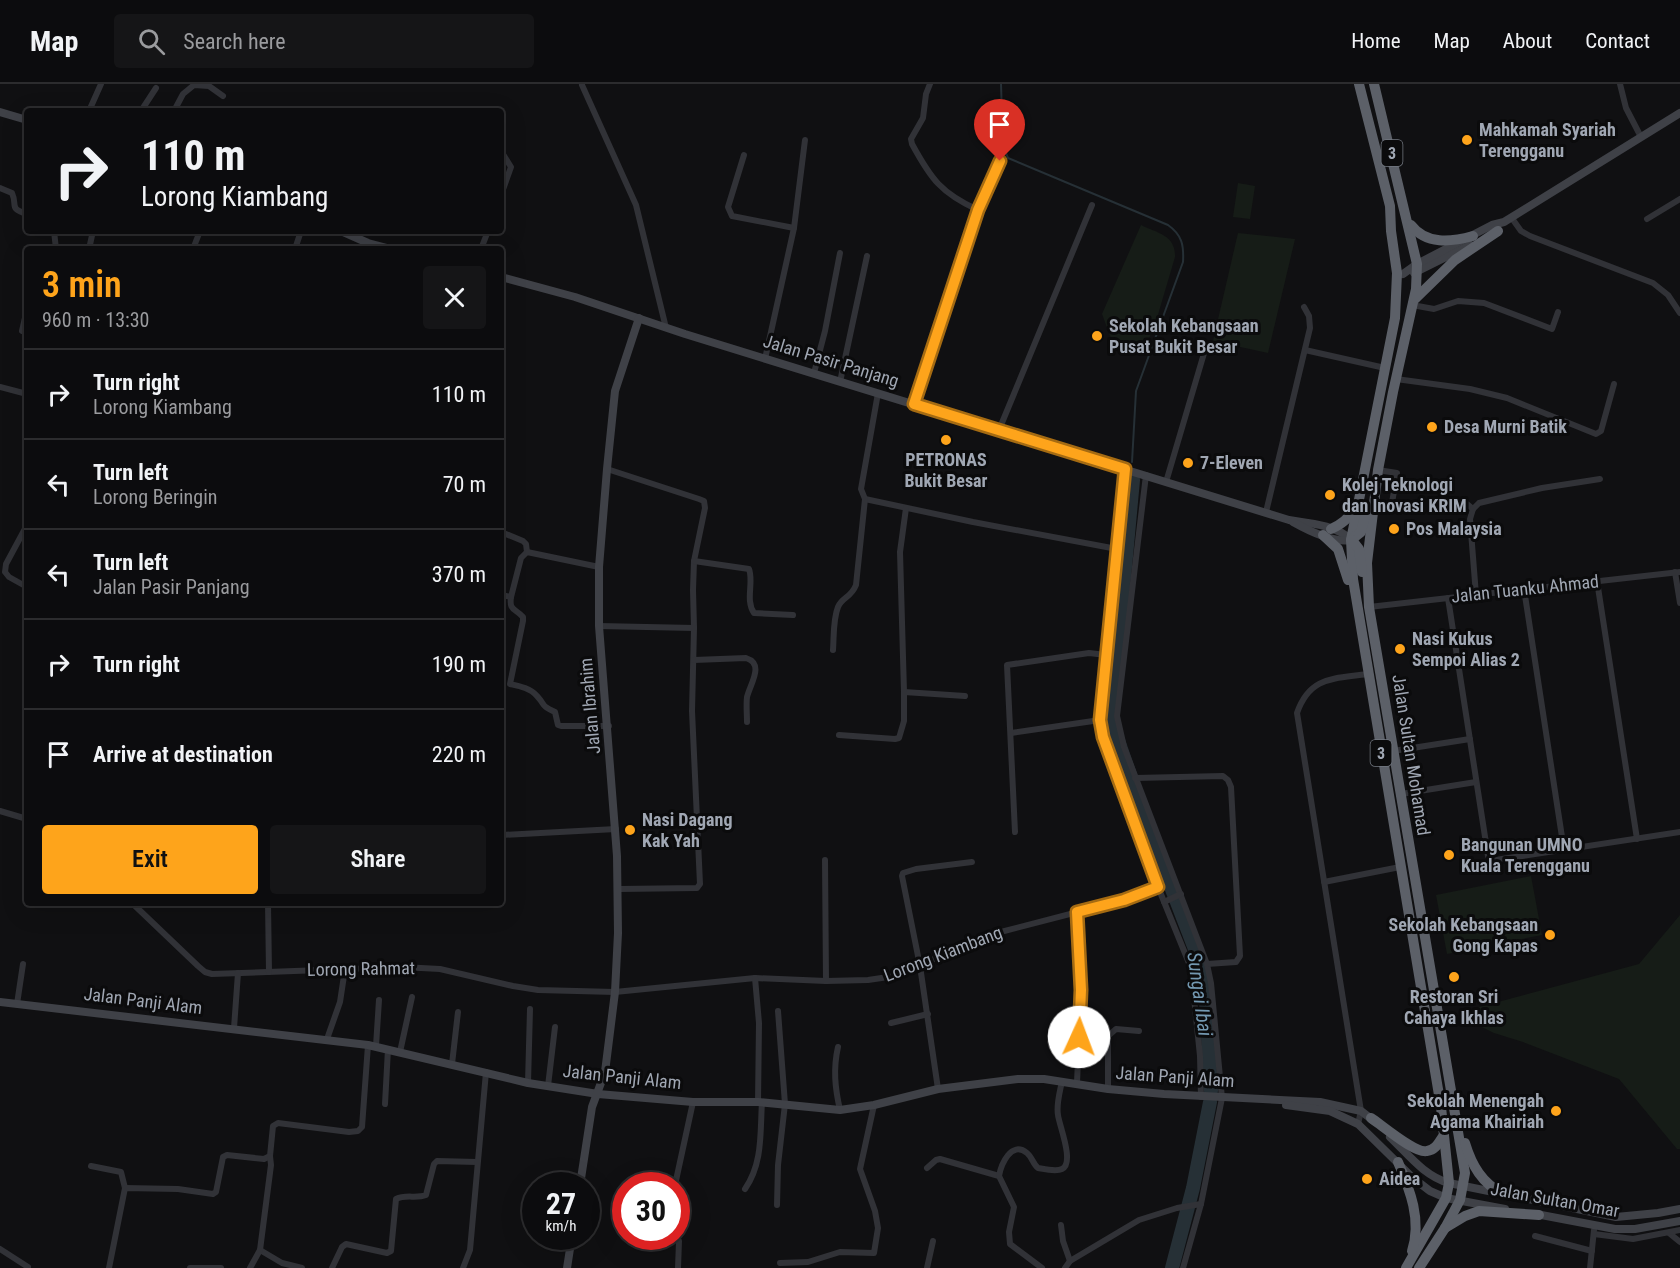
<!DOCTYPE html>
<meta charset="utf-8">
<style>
body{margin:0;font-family:"Roboto Condensed",sans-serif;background:#151517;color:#f1f3f6;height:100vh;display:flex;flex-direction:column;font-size:22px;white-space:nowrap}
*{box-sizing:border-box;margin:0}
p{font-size:20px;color:#9a9b9e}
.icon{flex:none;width:33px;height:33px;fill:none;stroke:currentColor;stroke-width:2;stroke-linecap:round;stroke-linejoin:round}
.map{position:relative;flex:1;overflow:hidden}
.details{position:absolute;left:24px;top:162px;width:480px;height:660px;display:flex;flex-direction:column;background:#0c0c0e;border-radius:6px;box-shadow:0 6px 24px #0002,0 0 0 2px #2c2c2e}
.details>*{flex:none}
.guide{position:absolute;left:24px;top:24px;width:480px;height:126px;border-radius:6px;box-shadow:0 6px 24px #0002,0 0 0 2px #2c2c2e;background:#0c0c0e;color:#f1f3f6;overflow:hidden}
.speed{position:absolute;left:522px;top:1088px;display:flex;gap:12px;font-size:30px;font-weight:700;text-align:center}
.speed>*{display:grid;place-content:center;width:78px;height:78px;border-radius:50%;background:#0c0c0e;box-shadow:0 6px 24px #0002,0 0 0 2px #2c2c2e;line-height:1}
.speed small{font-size:15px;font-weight:400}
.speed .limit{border:9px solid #d22;background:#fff;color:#111}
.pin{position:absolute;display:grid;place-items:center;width:51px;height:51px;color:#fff;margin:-62px -26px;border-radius:50% 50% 50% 0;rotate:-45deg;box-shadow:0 0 6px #0007}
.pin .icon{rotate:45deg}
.me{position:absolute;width:66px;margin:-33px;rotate:2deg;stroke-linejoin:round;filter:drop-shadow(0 0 4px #0008)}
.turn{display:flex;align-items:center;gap:21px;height:126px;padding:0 18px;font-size:27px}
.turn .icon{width:78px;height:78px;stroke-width:2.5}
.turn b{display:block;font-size:42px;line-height:51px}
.round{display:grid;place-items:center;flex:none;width:63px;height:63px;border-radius:6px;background:#151517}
.head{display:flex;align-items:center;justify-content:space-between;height:102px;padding:0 18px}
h1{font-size:36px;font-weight:600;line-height:45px;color:#fea41b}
.button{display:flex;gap:12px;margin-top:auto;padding:12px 18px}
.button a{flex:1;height:69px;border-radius:6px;background:#fea41b;color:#111;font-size:24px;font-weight:600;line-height:69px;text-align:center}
.button a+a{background:#151517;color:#f1f3f6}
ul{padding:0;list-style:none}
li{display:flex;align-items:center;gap:18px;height:90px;padding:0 18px;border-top:2px solid #2c2c2e}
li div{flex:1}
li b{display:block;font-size:22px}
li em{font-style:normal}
header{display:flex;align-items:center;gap:36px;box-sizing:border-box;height:84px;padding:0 30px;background:#0c0c0e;border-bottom:2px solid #2c2c2e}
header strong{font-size:28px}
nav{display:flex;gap:33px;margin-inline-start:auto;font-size:21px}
.search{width:420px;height:54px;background:#151517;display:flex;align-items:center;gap:15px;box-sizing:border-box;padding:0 21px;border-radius:6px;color:#9a9b9e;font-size:22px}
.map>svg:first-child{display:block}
.green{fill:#161c17}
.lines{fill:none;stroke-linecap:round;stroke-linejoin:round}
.stream{stroke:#263036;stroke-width:2}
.river{stroke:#263036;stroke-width:14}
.street{stroke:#313237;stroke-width:6}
.secondary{stroke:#3f4147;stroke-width:8}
.highway{stroke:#5c6068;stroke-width:10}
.route-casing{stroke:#a56b12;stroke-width:15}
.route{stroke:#fea41b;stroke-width:10}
.poi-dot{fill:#fea41b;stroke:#0b0b0c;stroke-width:2}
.labels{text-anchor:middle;stroke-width:6;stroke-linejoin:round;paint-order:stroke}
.shield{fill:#0b0b0c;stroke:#737881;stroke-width:1.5}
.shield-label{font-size:16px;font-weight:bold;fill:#a0a7b3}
.poi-label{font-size:18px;font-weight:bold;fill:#a0a7b3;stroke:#0b0b0c;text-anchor:start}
.street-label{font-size:18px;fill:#a0a7b3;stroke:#0b0b0c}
.water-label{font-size:20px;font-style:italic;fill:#7499b2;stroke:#0b0b0c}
</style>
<header>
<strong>Map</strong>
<div class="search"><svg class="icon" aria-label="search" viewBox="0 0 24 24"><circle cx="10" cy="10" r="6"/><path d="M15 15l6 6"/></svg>Search here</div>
<nav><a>Home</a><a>Map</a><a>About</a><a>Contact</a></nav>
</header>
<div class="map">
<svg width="1680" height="1184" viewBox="0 0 1680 1184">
<rect width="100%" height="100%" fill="#101012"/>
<g class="green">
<polygon points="1238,99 1255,102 1250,135 1233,133"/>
<path d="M1141 141C1157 149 1176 151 1175 173L1157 234 1143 270 1112 257 1102 230Z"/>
<polygon points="1238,149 1295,155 1268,269 1213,257"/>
<polygon points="1531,792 1542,851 1447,870 1436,811"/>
<polygon points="1680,831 1680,1065 1677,1065 1619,995 1523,958 1494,949 1478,941 1473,941 1472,925 1639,880"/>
</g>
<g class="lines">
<path class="stream" d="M1001 0 1003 62 1008 74 1168 141C1182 151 1184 161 1183 178L1136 307 1132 378"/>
<g class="river">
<polyline points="1133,396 1111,636 1148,743 1200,878 1206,918 1211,1007"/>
<polyline points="1172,1184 1193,1104 1210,1018"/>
</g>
<g class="street">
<path d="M930 0 926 10 923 34 911 55 912 60C931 95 941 109 978 126"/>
<polyline points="1620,0 1626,24 1641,53"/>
<polyline points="582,1 636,121 666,244"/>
<polyline points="89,27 101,0"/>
<polyline points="141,27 156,4"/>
<polyline points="174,27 183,10 194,1 209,2 223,12"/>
<polyline points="501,67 511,83 501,111"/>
<polyline points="744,71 728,123 732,132 794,144"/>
<path d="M0 104 12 109C18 122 8 124 27 130"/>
<polyline points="1511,133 1521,147 1530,152 1653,199 1668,211 1680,229"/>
<polyline points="1647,135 1680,115"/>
<polyline points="54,147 56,165"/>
<polyline points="89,165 93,147"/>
<polyline points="193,165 200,147"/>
<polyline points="295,165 301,147"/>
<polyline points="481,165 488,147"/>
<polyline points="1412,221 1434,225 1458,217 1484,219 1552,245 1558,228"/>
<polyline points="22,247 27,225"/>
<polyline points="1305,266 1385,284"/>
<polyline points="765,275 794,144 805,56"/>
<polyline points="814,289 825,247 840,169"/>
<polyline points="1396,295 1470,305 1507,314 1596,350 1601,347 1614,300"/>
<polyline points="840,298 867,172"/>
<polyline points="0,303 27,310"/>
<polyline points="914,320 978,126 1000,77"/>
<polyline points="999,346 1092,121"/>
<polyline points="607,385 699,415 704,417 705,424 694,477 693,506 694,544 692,627 700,800 697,804 619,805"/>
<polyline points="1125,385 1100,636 1103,653 1158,803 1191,884 1200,972 1201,1013"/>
<polyline points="1146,391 1117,632 1124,663 1207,880 1211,899 1222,1014 1201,1120 1183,1184"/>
<polyline points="1166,398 1205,266"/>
<polyline points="865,415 973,438 1117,465"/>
<polyline points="1441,416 1467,420 1473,425"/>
<polyline points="1373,424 1391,425 1397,389 1378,386"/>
<polyline points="1266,428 1310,244 1309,232 1304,223"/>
<polyline points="27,441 6,480 5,488 9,493 27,503"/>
<polyline points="501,448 523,457 526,460 527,468"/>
<path d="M694 477 749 485C754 498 745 516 754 529L793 531"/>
<polyline points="1675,488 1680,519"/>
<polyline points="1597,497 1637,755"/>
<polyline points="1524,505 1564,766"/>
<path d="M501 511 511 513C509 527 515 524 523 533V537L510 600C519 602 530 604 537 612 547 623 539 620 555 628L558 641 561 642H609"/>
<polyline points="1476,511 1470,435 1473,425 1479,419 1542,404 1600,395"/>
<polyline points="511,513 521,474 527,468 599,483"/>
<polyline points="1448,514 1488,772 1496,776 1502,775 1680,748"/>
<polyline points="1369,523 1680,488"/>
<polyline points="599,542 694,544"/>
<path d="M833 566C834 552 833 535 838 523 842 513 851 514 856 501L865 415 861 405 878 309"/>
<path d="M694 576 746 574C765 580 750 600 747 613 746 621 747 630 747 638"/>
<polyline points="904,608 965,612"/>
<polyline points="1011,649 1100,636"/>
<polyline points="839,651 895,655 899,654 904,637 904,608 900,468 906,424"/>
<polyline points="1393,667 1470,655"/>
<polyline points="1135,694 1223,692 1228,696 1231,703 1240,872 1236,878 1207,880"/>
<polyline points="1401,710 1476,698"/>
<polyline points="0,727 27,735"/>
<polyline points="1015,748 1007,581 1089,569 1106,571"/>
<polyline points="501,751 616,745"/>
<polyline points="825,776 826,897"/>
<polyline points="1324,798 1400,783"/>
<polyline points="1164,818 1181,810"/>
<polyline points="132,819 198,882 205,888 212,890 402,883 440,885 513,902 538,906 615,908 755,894 826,897 868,896 895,892 989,851 1124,816 1158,803"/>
<polyline points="268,819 269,888"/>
<polyline points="755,894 759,939 758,1018"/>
<polyline points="17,920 23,880"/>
<polyline points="891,939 928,930"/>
<polyline points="234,944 238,889"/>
<polyline points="327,955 340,918 345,885"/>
<polyline points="376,962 379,916"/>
<path d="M838 963C833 985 835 1004 840 1026"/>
<polyline points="400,968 412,913"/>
<polyline points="452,980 458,928"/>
<polyline points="528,999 530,925"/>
<polyline points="1077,999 1081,906 1077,828"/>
<polyline points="548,1002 555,943"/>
<polyline points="938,1005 920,882 902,792 903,789 916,785 972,778"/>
<polyline points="1108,1005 1108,952 1116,945 1139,947"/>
<polyline points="385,1020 388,965"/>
<path d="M1358 1040 1361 1027 1297 629C1310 592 1334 595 1367 590"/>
<polyline points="91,1082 121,1088 125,1104"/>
<polyline points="927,1084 936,1076 940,1075 999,1092 1014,1123 1009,1148 1010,1160 1042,1184"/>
<path d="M999 1092C1001 1081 1011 1056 1027 1069 1032 1073 1033 1080 1038 1084 1044 1085 1056 1088 1062 1085 1075 1079 1059 1041 1058 1031 1056 1020 1060 1008 1062 997"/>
<polyline points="675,1101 693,1018"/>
<path d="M745 1105C763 1079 760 1049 762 1018"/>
<polyline points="777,1121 778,1081 785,1020 778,927"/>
<polyline points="1061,1141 1063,1157 1070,1177"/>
<polyline points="1669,1149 1680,1158"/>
<polyline points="1594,1150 1633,1155 1680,1146"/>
<polyline points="668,1152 679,1157 678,1184"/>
<polyline points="1535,1152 1592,1167"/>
<polyline points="0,1165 28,1183"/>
<polyline points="260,1166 282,1179 302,1184"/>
<polyline points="780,1179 808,1178 840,1168 874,1169 878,1144 875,1127 860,1085 874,1021"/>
<polyline points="109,1184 125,1104 178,1105 213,1110 216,1108 223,1073 227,1071 264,1075 270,1072 273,1042 278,1039 349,1048 358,1047 362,1043 368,961"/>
<polyline points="190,1184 221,1184"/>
<polyline points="250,1184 260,1166 271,1081 270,1072"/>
<path d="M332 1184 342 1163 346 1160 387 1169 391 1167 396 1115C406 1110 416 1115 426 1111L434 1080 437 1077 477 1078"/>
<polyline points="463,1184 470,1166 486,988"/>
<polyline points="927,1184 933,1157"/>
<polyline points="1065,1184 1070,1177 1139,1136 1177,1124 1201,1120"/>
<polyline points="1590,1184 1594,1146"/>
</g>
<g class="secondary">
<polyline points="0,28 27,36"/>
<polyline points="341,147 368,159 391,165"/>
<polyline points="1414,189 1470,161"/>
<polyline points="1403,190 1417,180 1492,141 1504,138 1680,29"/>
<path d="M501 193 575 213 685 250 1289 436C1309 439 1337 441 1351 456"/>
<path d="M1293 438C1309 447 1333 459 1351 456"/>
<polyline points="0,918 368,961 528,999 598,1010 693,1018 758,1018 840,1026 874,1021 938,1005 1018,995 1044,995 1108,1005 1164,1010 1320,1018 1361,1027 1374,1037"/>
<polyline points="1286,1021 1330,1027 1358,1040 1413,1094 1430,1107 1446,1114 1505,1125"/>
<path d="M1390 1053C1408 1070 1424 1092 1449 1099L1616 1133 1658 1129 1680 1125"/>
<polyline points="580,1101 592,1023 605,988 615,908 618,849 617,772 599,542 599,483 607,385 615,307 639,234"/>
<polyline points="1536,1130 1615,1145 1635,1145 1680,1137"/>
<polyline points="567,1184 572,1152"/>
</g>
<g class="highway">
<polyline points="1359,0 1390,122 1391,147 1397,189 1395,234 1351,456 1353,495 1441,1023 1449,1099 1446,1114 1406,1184"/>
<polyline points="1374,0 1417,180 1416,205 1393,308 1378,386 1367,479 1369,523 1465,1089 1460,1116 1445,1144 1419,1184"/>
<path d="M1411 141C1426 161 1451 158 1473 152"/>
<polyline points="1415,215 1455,176 1498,147"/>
<path d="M1331 445C1342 440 1348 435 1355 424"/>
<polyline points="1323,451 1338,465 1348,496"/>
<polyline points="1351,456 1361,448 1367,424"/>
<polyline points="1352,456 1359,465 1362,488"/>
<path d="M1371 1034C1382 1041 1415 1070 1427 1067 1436 1066 1439 1058 1444 1051"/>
<path d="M1465 1059C1472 1082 1482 1099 1503 1110"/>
<path d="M1398 1078C1410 1106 1422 1136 1412 1167"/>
<polyline points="1445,1144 1465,1132 1479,1127 1539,1131"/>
</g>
</g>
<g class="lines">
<defs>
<polyline id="route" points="1000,77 978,126 914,320 1125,385 1100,636 1103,653 1158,803 1124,816 1077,828 1081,906 1079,953"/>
</defs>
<use href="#route" class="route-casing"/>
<use href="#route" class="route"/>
</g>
<g class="poi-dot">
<circle cx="1467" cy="56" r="6"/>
<circle cx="1097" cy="252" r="6"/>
<circle cx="1432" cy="343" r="6"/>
<circle cx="946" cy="356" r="6"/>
<circle cx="1188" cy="379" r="6"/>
<circle cx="1330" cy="411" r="6"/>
<circle cx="1394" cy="445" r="6"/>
<circle cx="1400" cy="565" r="6"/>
<circle cx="630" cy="746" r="6"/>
<circle cx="1449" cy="771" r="6"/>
<circle cx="1550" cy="851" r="6"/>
<circle cx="1454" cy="893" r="6"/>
<circle cx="1556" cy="1027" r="6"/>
<circle cx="1367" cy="1095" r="6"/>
</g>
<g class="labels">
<g class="shield">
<rect x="1381.5" y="56" width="21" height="26" rx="4.5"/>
<rect x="1370.5" y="656" width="21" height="26" rx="4.5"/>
</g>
<g class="shield-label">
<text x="1392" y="75">3</text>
<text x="1381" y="675">3</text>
</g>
<g class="poi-label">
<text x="1479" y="52">Mahkamah Syariah<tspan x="1479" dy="21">Terengganu</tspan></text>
<text x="1109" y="248">Sekolah Kebangsaan<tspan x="1109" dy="21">Pusat Bukit Besar</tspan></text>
<text x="1444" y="349">Desa Murni Batik</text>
<text x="946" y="382" text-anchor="middle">PETRONAS<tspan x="946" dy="21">Bukit Besar</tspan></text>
<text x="1200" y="385">7-Eleven</text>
<text x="1342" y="407">Kolej Teknologi<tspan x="1342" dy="21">dan Inovasi KRIM</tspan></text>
<text x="1406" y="451">Pos Malaysia</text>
<text x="1412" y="561">Nasi Kukus<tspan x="1412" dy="21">Sempoi Alias 2</tspan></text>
<text x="642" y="742">Nasi Dagang<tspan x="642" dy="21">Kak Yah</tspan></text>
<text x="1461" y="767">Bangunan UMNO<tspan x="1461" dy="21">Kuala Terengganu</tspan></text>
<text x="1538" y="847" text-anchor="end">Sekolah Kebangsaan<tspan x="1538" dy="21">Gong Kapas</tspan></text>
<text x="1454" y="919" text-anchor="middle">Restoran Sri<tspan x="1454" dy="21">Cahaya Ikhlas</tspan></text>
<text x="1544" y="1023" text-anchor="end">Sekolah Menengah<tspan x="1544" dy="21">Agama Khairiah</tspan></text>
<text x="1379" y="1101">Aidea</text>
</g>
<g class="street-label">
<text transform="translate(831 277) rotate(17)" y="6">Jalan Pasir Panjang</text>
<text transform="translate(1525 505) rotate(-6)" y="6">Jalan Tuanku Ahmad</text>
<text transform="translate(590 622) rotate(-95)" y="6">Jalan Ibrahim</text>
<text transform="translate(1411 671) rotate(81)" y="6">Jalan Sultan Mohamad</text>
<text transform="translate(943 870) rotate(-21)" y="6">Lorong Kiambang</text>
<text transform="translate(361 885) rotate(-1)" y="6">Lorong Rahmat</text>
<text transform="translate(143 917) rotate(7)" y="6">Jalan Panji Alam</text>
<text transform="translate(622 993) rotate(6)" y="6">Jalan Panji Alam</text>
<text transform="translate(1175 993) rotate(4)" y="6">Jalan Panji Alam</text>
<text transform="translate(1555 1116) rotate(10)" y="6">Jalan Sultan Omar</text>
</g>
<g class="water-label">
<text transform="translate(1200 910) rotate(82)" y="7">Sungai Ibai</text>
</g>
</g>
</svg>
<div class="speed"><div>27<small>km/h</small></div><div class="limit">30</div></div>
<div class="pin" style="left:1000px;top:77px;background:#d93025"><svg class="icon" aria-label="arrive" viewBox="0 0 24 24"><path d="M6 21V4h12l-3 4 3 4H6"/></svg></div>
<svg class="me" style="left:1079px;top:953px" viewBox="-20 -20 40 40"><circle r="19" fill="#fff"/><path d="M0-13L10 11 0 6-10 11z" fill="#fea41b"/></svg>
<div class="guide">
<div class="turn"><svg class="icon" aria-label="right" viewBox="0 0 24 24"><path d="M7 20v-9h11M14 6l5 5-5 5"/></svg><div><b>110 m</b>Lorong Kiambang</div></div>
</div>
<section class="details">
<div class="head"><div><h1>3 min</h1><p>960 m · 13:30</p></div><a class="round"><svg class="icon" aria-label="close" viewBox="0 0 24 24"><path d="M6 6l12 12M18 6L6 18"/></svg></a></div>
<ul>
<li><svg class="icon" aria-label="right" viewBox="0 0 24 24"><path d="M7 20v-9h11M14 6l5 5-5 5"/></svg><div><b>Turn right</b><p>Lorong Kiambang</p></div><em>110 m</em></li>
<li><svg class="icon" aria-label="left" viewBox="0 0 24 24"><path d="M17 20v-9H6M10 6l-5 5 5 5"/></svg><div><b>Turn left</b><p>Lorong Beringin</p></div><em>70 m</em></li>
<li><svg class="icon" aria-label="left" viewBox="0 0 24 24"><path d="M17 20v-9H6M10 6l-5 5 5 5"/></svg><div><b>Turn left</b><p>Jalan Pasir Panjang</p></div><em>370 m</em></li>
<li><svg class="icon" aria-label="right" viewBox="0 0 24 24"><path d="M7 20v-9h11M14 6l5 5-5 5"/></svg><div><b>Turn right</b></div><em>190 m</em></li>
<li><svg class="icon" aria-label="arrive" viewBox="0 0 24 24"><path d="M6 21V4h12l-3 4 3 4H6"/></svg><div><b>Arrive at destination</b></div><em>220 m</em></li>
</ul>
<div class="button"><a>Exit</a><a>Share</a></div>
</section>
</div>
